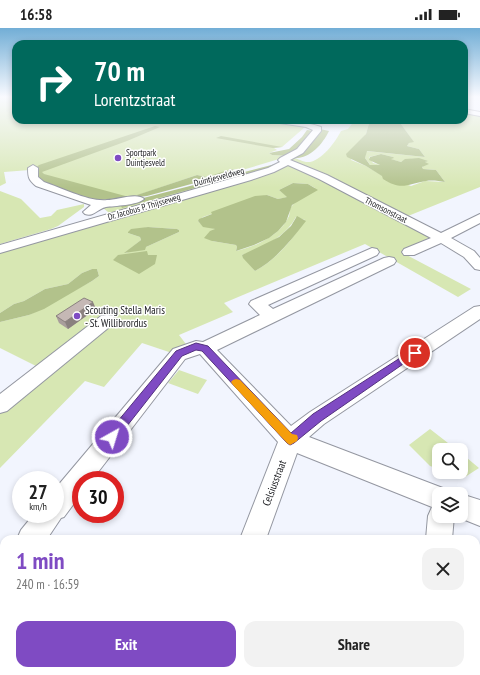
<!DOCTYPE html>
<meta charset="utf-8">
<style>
body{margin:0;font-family:"PT Sans Narrow",sans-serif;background:#f2f2f2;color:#222;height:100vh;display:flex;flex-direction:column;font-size:15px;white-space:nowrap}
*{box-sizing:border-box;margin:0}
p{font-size:13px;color:#767676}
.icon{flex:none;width:22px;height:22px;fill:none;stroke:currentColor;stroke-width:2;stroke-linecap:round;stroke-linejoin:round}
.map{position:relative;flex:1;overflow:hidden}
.details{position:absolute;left:0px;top:507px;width:480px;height:140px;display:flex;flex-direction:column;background:#fff;border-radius:12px 12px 0 0;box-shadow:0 2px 6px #0003}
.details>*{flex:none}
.hud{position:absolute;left:12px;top:12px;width:456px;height:84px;border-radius:12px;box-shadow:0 2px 6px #0003;background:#00695c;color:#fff;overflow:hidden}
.tools{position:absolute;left:432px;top:415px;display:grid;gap:8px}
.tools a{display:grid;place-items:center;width:36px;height:36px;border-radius:8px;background:#fff;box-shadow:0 2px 6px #0003;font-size:20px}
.speed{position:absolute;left:12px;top:443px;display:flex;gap:8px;font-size:20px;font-weight:700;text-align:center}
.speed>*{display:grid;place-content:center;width:52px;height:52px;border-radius:50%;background:#fff;box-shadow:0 2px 6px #0003;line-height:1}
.speed small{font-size:10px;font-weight:400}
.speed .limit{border:6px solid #d22;background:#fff;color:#111}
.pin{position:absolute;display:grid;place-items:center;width:34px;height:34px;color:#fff;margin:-17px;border:2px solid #fff;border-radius:50%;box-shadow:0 1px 4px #0007}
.me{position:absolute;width:44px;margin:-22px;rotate:39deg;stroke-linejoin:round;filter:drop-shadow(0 0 3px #0008)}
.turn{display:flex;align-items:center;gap:14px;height:84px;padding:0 16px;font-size:18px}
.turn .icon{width:52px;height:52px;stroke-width:2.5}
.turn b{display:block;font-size:28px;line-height:34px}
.round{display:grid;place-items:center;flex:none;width:42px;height:42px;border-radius:12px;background:#f2f2f2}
.head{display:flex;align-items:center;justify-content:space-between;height:68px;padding:0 16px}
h1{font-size:24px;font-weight:800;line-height:30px;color:#7f4bc3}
.action{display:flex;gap:8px;margin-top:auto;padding:8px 16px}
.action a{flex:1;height:46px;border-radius:12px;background:#7f4bc3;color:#fff;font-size:16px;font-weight:800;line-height:46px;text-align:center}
.action a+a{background:#f2f2f2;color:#222}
.status{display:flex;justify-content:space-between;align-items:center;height:28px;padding:0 20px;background:#fff;direction:ltr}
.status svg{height:11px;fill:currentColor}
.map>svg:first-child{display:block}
.green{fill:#d7e7b3;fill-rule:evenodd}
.forest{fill:#b2c28b}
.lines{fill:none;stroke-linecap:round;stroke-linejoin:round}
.minor-casing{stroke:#9497a1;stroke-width:2}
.minor{fill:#fff;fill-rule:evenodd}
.wall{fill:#a99e9c}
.shaded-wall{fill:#8a817f}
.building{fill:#c5b8b5;stroke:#8a817f}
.route{fill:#7f4bc3;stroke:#53317f}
.slow{fill:#f59e0b}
.poi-dot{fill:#7f4bc3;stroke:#fff;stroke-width:1.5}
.labels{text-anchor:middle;stroke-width:3;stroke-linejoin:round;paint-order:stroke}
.far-poi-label{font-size:9px;fill:#1a1b1f;stroke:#fff;text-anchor:start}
.far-street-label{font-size:9px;fill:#1a1b1f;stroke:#fff}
.poi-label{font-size:11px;fill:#1a1b1f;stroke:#fff;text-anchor:start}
.street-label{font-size:11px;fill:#1a1b1f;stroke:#fff}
</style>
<div class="status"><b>16:58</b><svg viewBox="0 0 49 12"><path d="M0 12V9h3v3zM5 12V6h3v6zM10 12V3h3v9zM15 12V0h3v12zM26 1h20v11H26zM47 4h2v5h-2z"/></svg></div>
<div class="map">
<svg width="480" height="647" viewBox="0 0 480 647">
<rect width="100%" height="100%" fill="#f2f5fe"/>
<g class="green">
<polygon points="0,69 16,69 16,92 261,92 305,99 282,119 274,120 277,122 269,125 272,127 289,128 239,143 234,141 207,149 197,147 138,167 139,169 124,173 97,173 114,170 30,142 4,144 6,155 0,158"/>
<path d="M464 84 480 86V159L408 188 288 131C296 128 299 133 306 134 320 136 336 113 341 103L348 101 355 92H370L366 106 351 132 366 138 383 148 411 158 425 153 445 154 436 142 423 141 422 140 426 133C416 131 410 129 401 134L390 131 393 129 381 126 369 129 373 135 381 137 371 138 365 130 366 123 425 129 419 121 407 118 409 115 413 113 398 92H464Z"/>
<path d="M286 135 334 157 356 171 403 191 434 207 401 224 471 261 458 269 365 216 224 275 233 284 179 307 189 320 175 326 142 315 104 359 85 353 0 440V383L38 339 0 320V294L29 287 92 253 99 248 97 241H92L82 245 68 256 45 261 24 273 14 276 0 285V224L81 202 108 188V184L103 180 120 176 123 179ZM293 155 308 156 315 160C309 165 295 173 291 179 289 182 290 185 289 188 281 207 255 219 236 223L237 219 236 217 212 213 215 201C208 198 203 200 198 193L203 189 267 167 278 171 288 169 279 162ZM296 189 305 192C292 212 277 231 255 243L242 227C263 219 285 210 296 189ZM148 199 177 201 179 202V204L146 219 125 225 141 212 140 209 128 205Z"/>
<polygon points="0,163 21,171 40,190 51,188 57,182 84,176 84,179 58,198 51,201 0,216"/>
<polygon points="179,342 207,352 198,366 168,355"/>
<polygon points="430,401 457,422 439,422 439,441 430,438 409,417"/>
<polygon points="461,425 479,440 465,449 449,444 461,444"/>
</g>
<g class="forest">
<path d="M370 92H398L414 114 409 115 407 118 419 121 425 129 367 123 365 130 370 137H380L369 132 370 129 381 126 393 129 394 130 391 131 401 134 405 131 419 130 428 133 425 134 429 136 422 139 423 141 436 142 445 154C439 153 432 152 426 153 407 156 402 163 383 151L382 148 366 138 347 129 346 126 366 106Z"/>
<polygon points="155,98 160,99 127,113 42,144 44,146 129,169 91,173 38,153 34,141 39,137"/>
<path d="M320 101 329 103C322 117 309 132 292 130Z"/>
<polygon points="307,102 314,103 301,120 289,128 272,127 269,125 289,121 302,109"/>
<polygon points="221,108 282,119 273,120 216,110"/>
<polygon points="283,134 286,135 122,180 120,176"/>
<polygon points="231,141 239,143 147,168 139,169 137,167 197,147 207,149"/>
<polygon points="293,155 308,156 318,162 292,177 286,194 278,203 269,210 254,217 236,223 237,219 236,217 212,213 204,210 210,203 215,201 203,199 198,193 199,191 212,186 211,184 255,168 267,167 278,171 287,169 279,162"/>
<path d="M297 188 306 193C291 212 277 231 255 243L243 230 242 227 279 209 291 198Z"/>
<polygon points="148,199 177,201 179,202 179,204 146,219 145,222 124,225 141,212 140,209 128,205 128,204 131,201"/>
<polygon points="147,223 148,227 157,227 155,236 139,246 113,232 118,227"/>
<polygon points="92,241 97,241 99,248 92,253 44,281 29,287 0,294 0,285 14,276 24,273 45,261 68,256 82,245"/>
<polygon points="476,554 480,556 480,616 476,615"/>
</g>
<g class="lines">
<defs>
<g id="minor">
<polygon points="464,81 480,84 480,88 464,85"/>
<path d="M269 92C287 92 304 93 321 99V103L303 125 290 132 327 147 441 205 480 186V195L451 210 474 223 480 230V242L475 241 464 229 441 215 414 227H404L402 224 404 221 431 210 319 151 288 137 274 144 251 152 0 225V217L268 140 280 134 278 132 280 130 297 121 313 102 306 99 273 94Z"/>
<path d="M33 137 38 140V149L44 154C62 160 89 174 107 172 116 172 138 164 144 171 138 177 114 178 106 179 97 181 94 189 85 186L83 184 91 177 36 158C29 152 28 150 28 140Z"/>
<polygon points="372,220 377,221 379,224 377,227 268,277 273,281 384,230 389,229 394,230 396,233 394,236 217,322 291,398 310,384 474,279 480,278 480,291 324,396 309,409 448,462 450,466 439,466 439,488 454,488 452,511 426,511 428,488 432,479 297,425 266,511 240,511 278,414 200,326 185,331 92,452 81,452 81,466 64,489 61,490 47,511 17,511 21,502 34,486 55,486 55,461 173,321 196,313 203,314 260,287 249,276 251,273"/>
<polygon points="107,287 113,288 115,292 113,296 7,383 0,385 0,366 101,288"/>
<polygon points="460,466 461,466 480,472 480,498 455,488 461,488"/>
<polygon points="4,529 4,560 0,562 0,531"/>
<polygon points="24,643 58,643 57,647 23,647"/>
<polygon points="187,643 219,643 218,647 186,647"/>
<rect x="412" y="643" width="32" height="4"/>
</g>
</defs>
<use href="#minor" class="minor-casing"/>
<use href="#minor" class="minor"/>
</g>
<g class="wall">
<polygon points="312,92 330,92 326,95"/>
<polygon points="96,281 68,301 59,295 56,288"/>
</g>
<g class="shaded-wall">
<polygon points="327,92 330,92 326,95"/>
<polygon points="93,274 96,281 68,301 65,294"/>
</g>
<polygon class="building" points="84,270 93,274 65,294 56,288"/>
<linearGradient id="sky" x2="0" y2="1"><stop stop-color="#72aed6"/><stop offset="0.43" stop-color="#f9faff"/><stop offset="1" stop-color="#f9faff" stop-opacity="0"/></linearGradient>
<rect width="480" height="160" fill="url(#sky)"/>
<polygon class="route" points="196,315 208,318 291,405 313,386 411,323 415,322 419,325 321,393 294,415 290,417 287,415 202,323 196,322 182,328 116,412 112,413 108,412 107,409 108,405 176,323"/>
<polygon class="slow" points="236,351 240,352 292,406 297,407 298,410 297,413 290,417 287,415 233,357 231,354 233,352"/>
<g class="poi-dot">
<circle cx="118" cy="130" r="4"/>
<circle cx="77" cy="288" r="4"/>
</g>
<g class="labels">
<g class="far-poi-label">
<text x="126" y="128">Sportpark<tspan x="126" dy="10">Duintjesveld</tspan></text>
</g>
<g class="far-street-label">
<text transform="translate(219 149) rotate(-15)" y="3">Duintjesveldweg</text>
<text transform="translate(144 179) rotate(-16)" y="3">Dr. Jacobus P. Thijsseweg</text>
<text transform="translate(386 182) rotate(27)" y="3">Thomsonstraat</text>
</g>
<g class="poi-label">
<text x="85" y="286">Scouting Stella Maris<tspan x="85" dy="13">- St. Willibrordus</tspan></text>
</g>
<g class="street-label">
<text transform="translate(274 455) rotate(-69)" y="4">Celsiusstraat</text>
</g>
</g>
</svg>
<div class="tools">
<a><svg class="icon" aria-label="search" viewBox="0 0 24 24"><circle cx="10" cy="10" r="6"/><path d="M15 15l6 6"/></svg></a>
<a><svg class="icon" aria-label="layers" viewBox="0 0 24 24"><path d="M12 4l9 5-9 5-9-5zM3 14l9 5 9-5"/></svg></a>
</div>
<div class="speed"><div>27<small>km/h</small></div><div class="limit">30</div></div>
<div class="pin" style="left:415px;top:325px;background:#d93025"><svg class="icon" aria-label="arrive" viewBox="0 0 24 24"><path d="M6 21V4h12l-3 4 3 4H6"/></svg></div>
<svg class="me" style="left:112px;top:409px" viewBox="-20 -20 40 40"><circle r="17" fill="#7f4bc3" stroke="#fff" stroke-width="3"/><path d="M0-11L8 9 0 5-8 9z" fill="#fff"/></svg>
<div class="hud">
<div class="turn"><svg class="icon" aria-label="right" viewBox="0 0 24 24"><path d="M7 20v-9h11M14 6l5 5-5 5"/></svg><div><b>70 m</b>Lorentzstraat</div></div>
</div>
<section class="details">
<div class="head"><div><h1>1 min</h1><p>240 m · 16:59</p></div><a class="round"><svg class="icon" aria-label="close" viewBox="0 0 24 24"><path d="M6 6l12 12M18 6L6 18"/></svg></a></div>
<div class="action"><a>Exit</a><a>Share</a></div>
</section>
</div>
